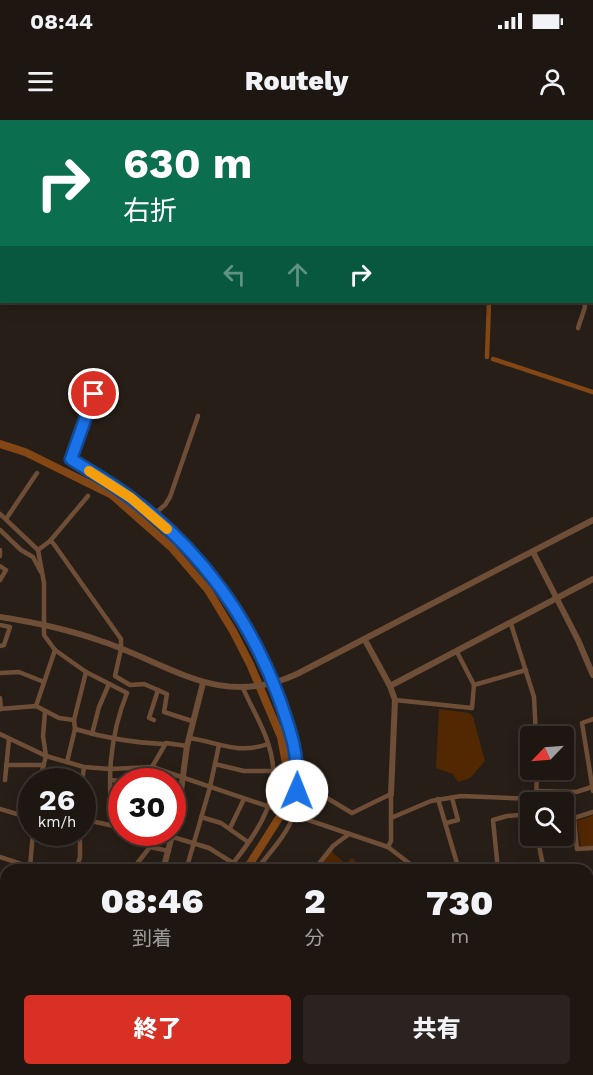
<!DOCTYPE html>
<html lang="ja">
<meta charset="utf-8">
<style>
body{margin:0;font-family:"Work Sans","Noto Sans JP",sans-serif;background:#2a231f;color:#f1f3f6;height:100vh;display:flex;flex-direction:column;font-size:22px;white-space:nowrap}
*{box-sizing:border-box;margin:0}
p{font-size:20px;color:#a09f9f}
.icon{flex:none;width:33px;height:33px;fill:none;stroke:currentColor;stroke-width:2;stroke-linecap:round;stroke-linejoin:round}
.map{position:relative;flex:1;overflow:hidden}
.sheet{position:absolute;left:0px;top:744px;width:594px;height:212px;display:flex;flex-direction:column;background:#1d1611;border-radius:18px 18px 0 0;box-shadow:0 3px 15px #0003,0 0 0 2px #3b3531}
.sheet>*{flex:none}
.banner{position:absolute;left:0px;top:0px;width:594px;height:183px;box-shadow:0 3px 15px #0003,0 0 0 2px #3b3531;background:#0b6e4f;color:#fff;overflow:hidden}
.needle{width:39px;rotate:245deg}
.tools{position:absolute;left:520px;top:606px;display:grid;gap:12px}
.tools a{display:grid;place-items:center;width:54px;height:54px;border-radius:6px;background:#1d1611;box-shadow:0 3px 15px #0003,0 0 0 2px #3b3531;font-size:30px}
.speed{position:absolute;left:18px;top:648px;display:flex;gap:12px;font-size:30px;font-weight:700;text-align:center}
.speed>*{display:grid;place-content:center;width:78px;height:78px;border-radius:50%;background:#1d1611;box-shadow:0 3px 15px #0003,0 0 0 2px #3b3531;line-height:1}
.speed small{font-size:15px;font-weight:400}
.speed .limit{border:9px solid #d22;background:#fff;color:#111}
.pin{position:absolute;display:grid;place-items:center;width:51px;height:51px;color:#fff;margin:-26px;border:3px solid #fff;border-radius:50%;box-shadow:0 2px 6px #0007}
.me{position:absolute;width:66px;margin:-33px;rotate:1deg;stroke-linejoin:round;filter:drop-shadow(0 0 4px #0008)}
.turn{display:flex;align-items:center;gap:21px;height:126px;padding:0 24px;font-size:27px}
.turn .icon{width:78px;height:78px;stroke-width:2.5}
.turn b{display:block;font-size:42px;line-height:51px}
.lanes{display:flex;align-items:center;height:57px;padding:0 24px;background:#0003;justify-content:center;gap:30px;direction:ltr}
.lanes .off{opacity:.35}
.eta{display:flex;justify-content:space-evenly;align-items:center;height:102px;text-align:center}
.eta b{font-size:36px;font-weight:800;line-height:42px}
.button{display:flex;gap:12px;margin-top:auto;padding:12px 24px}
.button a{flex:1;height:69px;border-radius:6px;background:#d93025;color:#fff;font-size:24px;font-weight:800;line-height:69px;text-align:center}
.button a+a{background:#2a231f;color:#f1f3f6}
.status{display:flex;justify-content:space-between;align-items:center;height:42px;padding:0 30px;background:#1d1611;direction:ltr}
.status svg{height:16px;fill:currentColor}
header{display:flex;justify-content:space-between;align-items:center;height:78px;padding:0 24px;background:#1d1611;font-size:27px;font-weight:800}
.map>svg:first-child{display:block}
.green{fill:#522802}
.lines{fill:none;stroke-linecap:round;stroke-linejoin:round}
.stream{stroke:#824714;stroke-width:1.5}
.canal{stroke:#824714;stroke-width:4.5}
.river{stroke:#824714;stroke-width:8}
.minor{stroke:#6f4e37;stroke-width:4.5}
.tertiary{stroke:#6f4e37;stroke-width:6}
.rail{stroke:#88817b;stroke-width:1.5;stroke-dasharray:9 4.5;stroke-linecap:butt}
.route-casing{stroke:#114b97;stroke-width:15}
.route{stroke:#1a73e8;stroke-width:10}
.slow{stroke:#f59e0b;stroke-width:10}
</style>
<div class="status"><b>08:44</b><svg viewBox="0 0 49 12"><path d="M0 12V9h3v3zM5 12V6h3v6zM10 12V3h3v9zM15 12V0h3v12zM26 1h20v11H26zM47 4h2v5h-2z"/></svg></div>
<header><svg class="icon" aria-label="menu" viewBox="0 0 24 24"><path d="M4 6h16M4 12h16M4 18h16"/></svg>Routely<svg class="icon" aria-label="person" viewBox="0 0 24 24"><circle cx="12" cy="8" r="4"/><path d="M4 21q1-7 8-7t8 7"/></svg></header>
<div class="map">
<svg width="593" height="955" viewBox="0 0 593 955">
<rect width="100%" height="100%" fill="#271e17"/>
<g class="green">
<polygon points="439,589 469,593 473,597 485,641 470,658 458,662 453,654 436,648"/>
<polygon points="593,695 593,726 581,727 577,701"/>
<polygon points="331,731 346,744 352,738 357,743 351,750 316,750"/>
</g>
<g class="lines">
<polyline class="stream" points="90,955 114,950"/>
<g class="canal">
<polyline points="501,2 501,0"/>
<polyline points="487,237 489,182"/>
<polyline points="493,239 593,272"/>
</g>
<g class="river">
<polyline points="0,324 25,332 112,375 171,427 208,470 233,511 250,544 281,617 287,649 284,690 246,750"/>
<polyline points="0,768 6,769"/>
<polyline points="231,950 233,955"/>
</g>
<g class="minor">
<polyline points="541,0 542,2"/>
<polyline points="110,2 111,0"/>
<polyline points="266,2 266,0"/>
<polyline points="592,2 592,0"/>
<polyline points="592,28 593,28"/>
<polyline points="592,109 593,109"/>
<polyline points="578,208 585,187 584,182"/>
<path d="M94 274 71 339C91 352 113 364 132 379 203 432 252 504 282 587 294 622 303 656 294 693 290 711 268 735 256 750"/>
<path d="M0 394 38 430 44 463V515L55 530 86 552 127 573C110 615 106 662 114 706L122 708"/>
<polyline points="153,395 165,385 170,377 198,296"/>
<polyline points="6,399 37,353"/>
<polyline points="0,410 21,430 33,437 41,452"/>
<polyline points="50,421 88,376"/>
<polyline points="0,430 0,436"/>
<polyline points="38,430 50,421 53,423 121,519 121,529 115,556 130,565 144,564 167,574 164,592 192,601"/>
<polyline points="0,446 6,450 0,460"/>
<polyline points="511,504 534,577 536,616"/>
<polyline points="0,505 10,507 4,525 0,526"/>
<polyline points="0,553 19,552 44,562"/>
<polyline points="474,565 526,550"/>
<polyline points="0,578 1,589"/>
<polyline points="395,580 472,588 474,565 457,532"/>
<polyline points="36,586 55,530"/>
<polyline points="0,589 36,586 59,598 74,600"/>
<polyline points="593,599 582,603 593,671"/>
<polyline points="154,600 149,598 158,570"/>
<path d="M75 609C105 618 134 623 164 624"/>
<polyline points="0,614 46,636 84,647 110,649 152,647 388,727 418,750"/>
<polyline points="92,614 99,587 109,564"/>
<path d="M189 618C218 622 238 635 268 624"/>
<polyline points="67,642 75,609 74,600 86,552"/>
<polyline points="215,644 244,651 273,651"/>
<polyline points="6,645 44,645"/>
<polyline points="152,647 166,623 187,626"/>
<polyline points="5,660 9,619"/>
<polyline points="110,660 131,662"/>
<polyline points="39,662 46,636 43,616 45,592"/>
<polyline points="82,662 84,647"/>
<polyline points="141,662 153,659 156,648"/>
<polyline points="297,671 307,666 352,693 391,674 391,721 388,727"/>
<polyline points="537,671 576,672 592,667"/>
<polyline points="438,679 459,750"/>
<polyline points="536,682 537,650"/>
<polyline points="0,689 20,695 32,696"/>
<polyline points="593,692 574,698 577,729 593,728"/>
<polyline points="201,697 221,703 248,722"/>
<polyline points="391,698 431,681 461,676 536,679"/>
<polyline points="82,699 114,706"/>
<polyline points="446,703 458,700 452,678"/>
<polyline points="230,708 244,679"/>
<polyline points="537,716 544,750"/>
<polyline points="173,717 209,728 233,743"/>
<polyline points="150,727 169,731"/>
<polyline points="0,737 39,750"/>
<polyline points="30,747 33,712"/>
<polyline points="76,750 80,737 80,712"/>
<polyline points="132,750 150,727 149,712"/>
<polyline points="186,750 210,667 219,625"/>
<path d="M228 750C258 711 286 676 268 623 262 604 251 587 243 568"/>
<polyline points="314,750 333,726 349,714"/>
<polyline points="498,750 493,700 507,696 531,694"/>
<polyline points="0,836 6,836"/>
<polyline points="588,847 593,846"/>
<polyline points="588,854 588,865 593,865"/>
<polyline points="0,892 6,886"/>
<polyline points="588,892 593,892"/>
<polyline points="588,941 593,941"/>
<polyline points="3,946 6,946"/>
<polyline points="62,950 64,955"/>
<polyline points="181,950 182,955"/>
<polyline points="220,950 222,955"/>
<polyline points="245,950 248,955"/>
<polyline points="260,950 263,955"/>
<polyline points="317,950 320,955"/>
<polyline points="31,955 31,950"/>
<polyline points="145,955 162,950"/>
<polyline points="198,955 205,951 204,950"/>
<polyline points="264,955 273,950"/>
<polyline points="353,955 361,950"/>
<polyline points="467,955 477,950"/>
<polyline points="552,955 552,950"/>
<polyline points="585,955 586,950"/>
</g>
<g class="tertiary">
<polyline points="533,432 578,520 593,555"/>
<path d="M0 497C33 502 66 509 98 520 170 543 219 590 297 554L593 400"/>
<polyline points="365,520 390,566 395,580 391,674"/>
<polyline points="390,566 593,459"/>
<polyline points="29,750 30,747"/>
<polyline points="163,750 178,693 187,626 203,563"/>
<polyline points="588,761 593,761"/>
<polyline points="0,791 6,792"/>
</g>
<g class="rail">
<polyline points="0,760 6,762"/>
<polyline points="301,950 303,955"/>
</g>
</g>
<g class="lines">
<defs>
<path id="route" d="M94 274 71 339C91 352 113 364 132 379 200 429 250 499 279 578 291 612 299 634 297 671"/>
</defs>
<use href="#route" class="route-casing"/>
<use href="#route" class="route"/>
<polyline class="slow" points="89,351 131,378 167,409"/>
</g>
</svg>
<div class="tools">
<a><svg class="needle" viewBox="-14 -14 28 28"><path d="M0-13l5 13h-10z" fill="#e53935"/><path d="M0 13l5-13h-10z" fill="#a09f9f"/></svg></a>
<a><svg class="icon" aria-label="search" viewBox="0 0 24 24"><circle cx="10" cy="10" r="6"/><path d="M15 15l6 6"/></svg></a>
</div>
<div class="speed"><div>26<small>km/h</small></div><div class="limit">30</div></div>
<div class="pin" style="left:94px;top:274px;background:#d93025"><svg class="icon" aria-label="arrive" viewBox="0 0 24 24"><path d="M6 21V4h12l-3 4 3 4H6"/></svg></div>
<svg class="me" style="left:297px;top:671px" viewBox="-20 -20 40 40"><circle r="19" fill="#fff"/><path d="M0-13L10 11 0 6-10 11z" fill="#1a73e8"/></svg>
<div class="banner">
<div class="turn"><svg class="icon" aria-label="right" viewBox="0 0 24 24"><path d="M7 20v-9h11M14 6l5 5-5 5"/></svg><div><b>630 m</b>右折</div></div>
<div class="lanes"><svg class="icon off" aria-label="left" viewBox="0 0 24 24"><path d="M17 20v-9H6M10 6l-5 5 5 5"/></svg><svg class="icon off" aria-label="ahead" viewBox="0 0 24 24"><path d="M12 20V5M6 11l6-6 6 6"/></svg><svg class="icon" aria-label="right" viewBox="0 0 24 24"><path d="M7 20v-9h11M14 6l5 5-5 5"/></svg></div>
</div>
<section class="sheet">
<div class="eta">
<div><b>08:46</b><p>到着</p></div>
<div><b>2</b><p>分</p></div>
<div><b>730</b><p>m</p></div>
</div>
<div class="button"><a>終了</a><a>共有</a></div>
</section>
</div>
